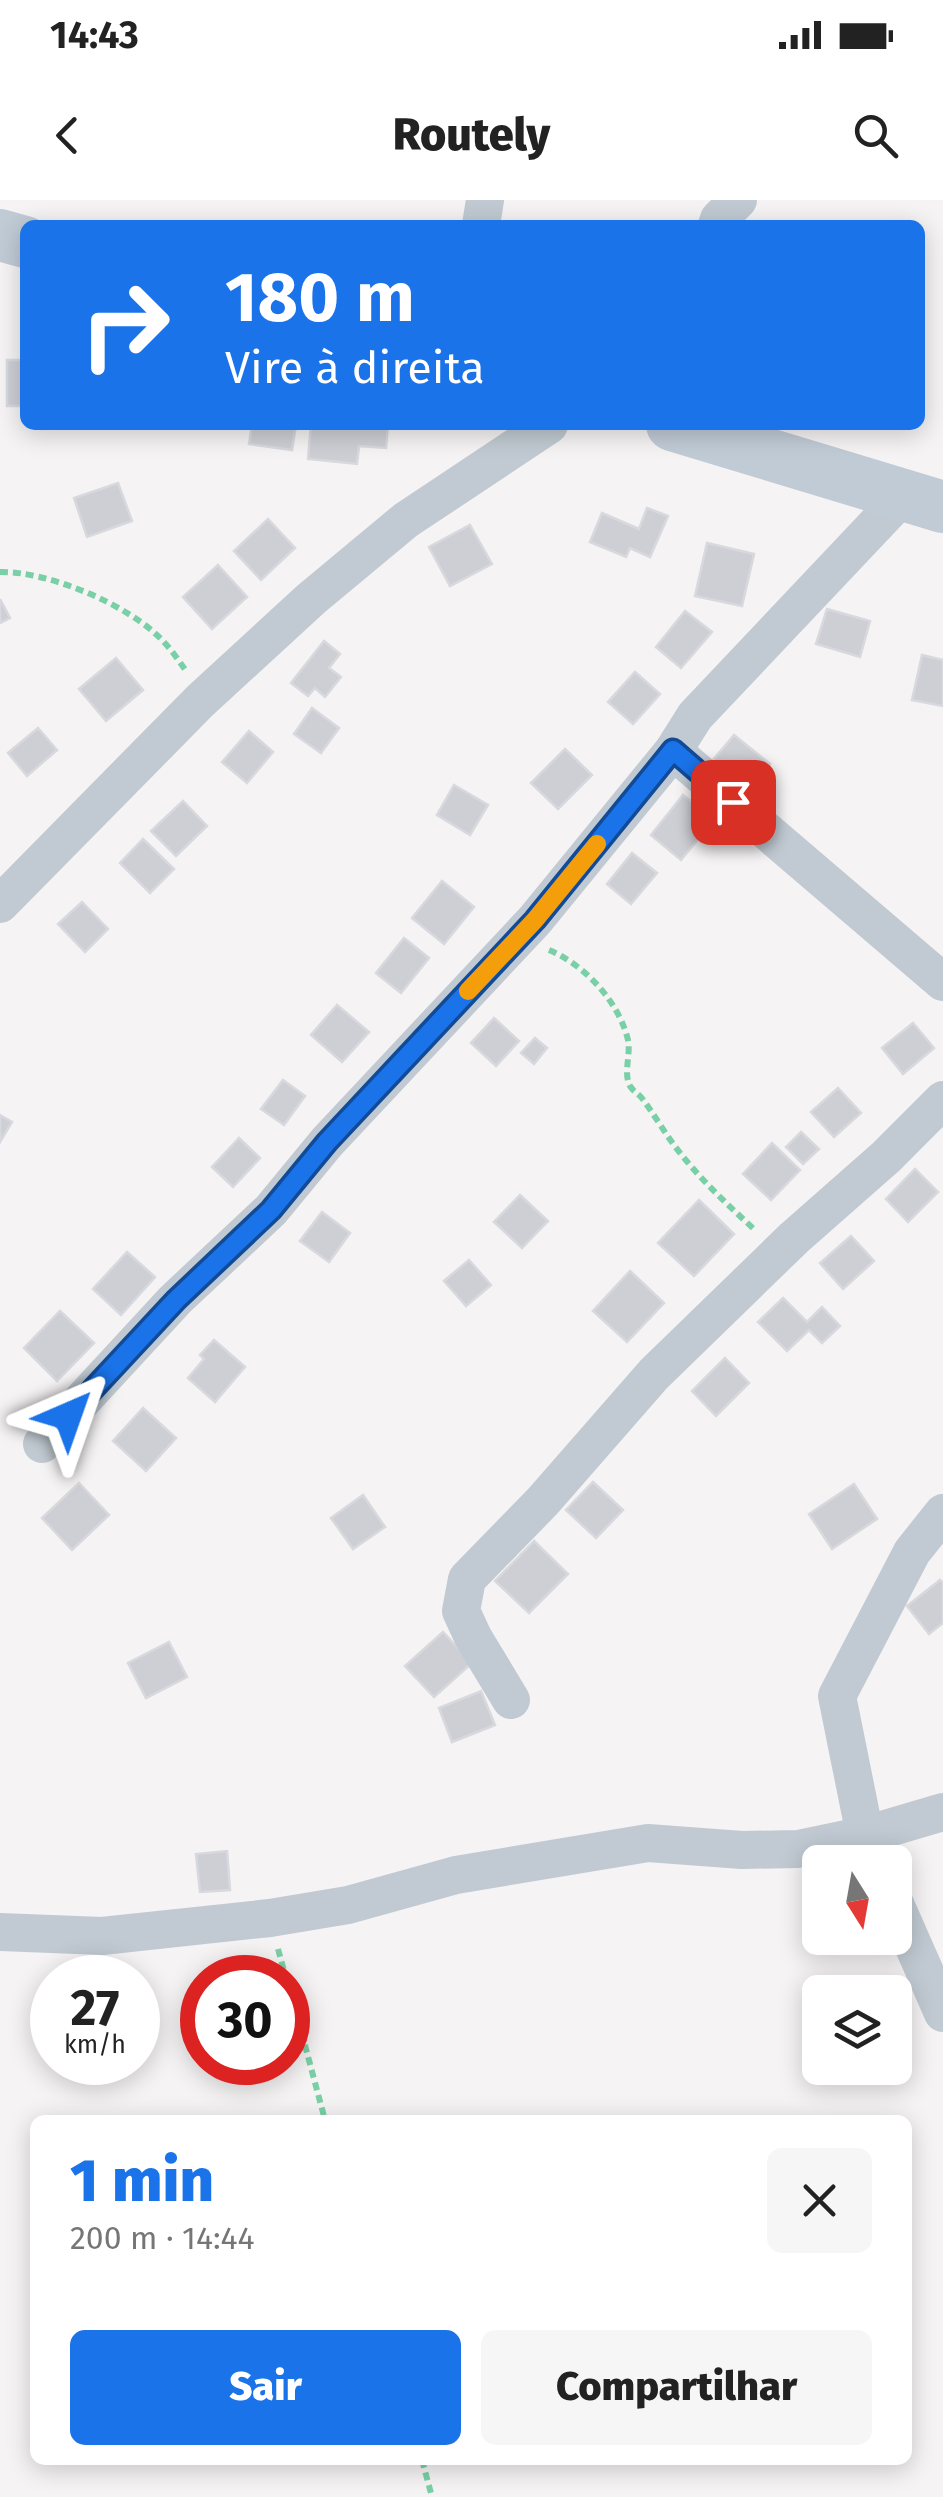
<!DOCTYPE html>
<html lang="pt">
<meta charset="utf-8">
<style>
body{margin:0;font-family:"Fira Sans",sans-serif;background:#f6f6f6;color:#222;height:100vh;display:flex;flex-direction:column;font-size:38px;white-space:nowrap}
*{box-sizing:border-box;margin:0}
p{font-size:32px;color:#767676}
.icon{flex:none;width:55px;height:55px;fill:none;stroke:currentColor;stroke-width:2;stroke-linecap:round;stroke-linejoin:round}
.map{position:relative;flex:1;overflow:hidden}
.panel{position:absolute;left:30px;top:1915px;width:882px;height:350px;display:flex;flex-direction:column;background:#fff;border-radius:15px;box-shadow:0 5px 25px #0003}
.panel>*{flex:none}
.hud{position:absolute;left:20px;top:20px;width:905px;height:210px;border-radius:15px;box-shadow:0 5px 25px #0003;background:#1a73e8;color:#fff;overflow:hidden}
.needle{width:65px;rotate:169deg}
.tools{position:absolute;left:802px;top:1645px;display:grid;gap:20px}
.tools a{display:grid;place-items:center;width:110px;height:110px;border-radius:15px;background:#fff;box-shadow:0 5px 25px #0003;font-size:50px}
.speed{position:absolute;left:30px;top:1755px;display:flex;gap:20px;font-size:50px;font-weight:700;text-align:center}
.speed>*{display:grid;place-content:center;width:130px;height:130px;border-radius:50%;background:#fff;box-shadow:0 5px 25px #0003;line-height:1}
.speed small{font-size:25px;font-weight:400}
.speed .limit{border:15px solid #d22;background:#fff;color:#111}
.pin{position:absolute;display:grid;place-items:center;width:85px;height:85px;color:#fff;margin:-42px;border-radius:20px;box-shadow:0 5px 15px #0006}
.me{position:absolute;width:110px;margin:-55px;rotate:43deg;stroke-linejoin:round;filter:drop-shadow(0 0 8px #0008)}
.turn{display:flex;align-items:center;gap:35px;height:210px;padding:0 40px;font-size:45px}
.turn .icon{width:130px;height:130px;stroke-width:2.5}
.turn b{display:block;font-size:70px;line-height:85px}
.round{display:grid;place-items:center;flex:none;width:105px;height:105px;border-radius:15px;background:#f6f6f6}
.headline{display:flex;align-items:center;justify-content:space-between;height:170px;padding:0 40px}
h1{font-size:60px;font-weight:800;line-height:75px;color:#1a73e8}
.action{display:flex;gap:20px;margin-top:auto;padding:20px 40px}
.action a{flex:1;height:115px;border-radius:15px;background:#1a73e8;color:#fff;font-size:40px;font-weight:800;line-height:115px;text-align:center}
.action a+a{background:#f6f6f6;color:#222}
.status{display:flex;justify-content:space-between;align-items:center;height:70px;padding:0 50px;background:#fff;direction:ltr}
.status svg{height:28px;fill:currentColor}
header{display:flex;justify-content:space-between;align-items:center;height:130px;padding:0 40px;background:#fff;font-size:45px;font-weight:800}
.map>svg:first-child{display:block}
.building{fill:#cdcfd5;stroke:#d7d9de;stroke-width:2.5}
.lines{fill:none;stroke-linecap:round;stroke-linejoin:round}
.path{stroke:#7ad0a6;stroke-width:6;stroke-dasharray:8 5;stroke-linecap:butt}
.street{stroke:#c1cad2;stroke-width:38}
.secondary{stroke:#c1cbd6;stroke-width:52}
.route-casing{stroke:#114b97;stroke-width:25}
.route{stroke:#1a73e8;stroke-width:18}
.slow{stroke:#f59e0b;stroke-width:18}
</style>
<div class="status"><b>14:43</b><svg viewBox="0 0 49 12"><path d="M0 12V9h3v3zM5 12V6h3v6zM10 12V3h3v9zM15 12V0h3v12zM26 1h20v11H26zM47 4h2v5h-2z"/></svg></div>
<header><svg class="icon" aria-label="back" viewBox="0 0 24 24"><path d="M15 5l-7 7 7 7"/></svg>Routely<svg class="icon" aria-label="search" viewBox="0 0 24 24"><circle cx="10" cy="10" r="6"/><path d="M15 15l6 6"/></svg></header>
<div class="map">
<svg width="943" height="2297" viewBox="0 0 943 2297">
<rect width="100%" height="100%" fill="#f5f3f3"/>
<g class="building">
<polygon points="24,155 25,155 25,206 7,206 7,160 25,160"/>
<polygon points="252,225 296,225 292,250 249,244"/>
<polygon points="311,225 388,225 386,248 359,246 357,264 308,259"/>
<polygon points="118,283 132,321 87,337 74,298"/>
<polygon points="647,308 668,316 650,357 630,348 626,357 590,342 602,313 639,329"/>
<polygon points="268,319 295,348 261,380 234,351"/>
<polygon points="470,325 492,364 450,386 429,347"/>
<polygon points="707,343 754,354 742,406 695,396"/>
<polygon points="218,365 247,397 212,429 183,397"/>
<polygon points="0,399 10,418 0,423"/>
<polygon points="827,409 870,421 860,457 816,444"/>
<polygon points="685,411 712,432 681,468 656,447"/>
<polygon points="324,441 340,454 329,468 341,477 325,497 315,488 308,496 291,483"/>
<polygon points="922,455 943,460 943,506 912,500"/>
<polygon points="116,458 143,490 106,521 79,489"/>
<polygon points="635,472 660,494 633,524 608,502"/>
<polygon points="312,508 339,528 321,553 294,534"/>
<polygon points="38,528 57,550 27,576 8,553"/>
<polygon points="249,531 273,552 247,583 222,562"/>
<polygon points="734,535 770,564 739,602 703,572"/>
<polygon points="565,549 592,575 558,609 531,583"/>
<polygon points="454,585 488,605 470,635 437,615"/>
<polygon points="683,595 714,620 681,660 651,635"/>
<polygon points="183,601 207,626 176,656 151,631"/>
<polygon points="143,639 174,669 150,693 120,663"/>
<polygon points="632,653 657,673 631,704 607,684"/>
<polygon points="442,681 474,707 444,744 412,718"/>
<polygon points="82,702 108,729 85,752 58,724"/>
<polygon points="404,738 429,758 401,793 376,773"/>
<polygon points="337,805 369,832 342,862 311,835"/>
<polygon points="494,818 519,841 496,866 471,843"/>
<polygon points="913,823 934,848 903,874 882,848"/>
<polygon points="535,838 547,848 534,864 521,853"/>
<polygon points="283,880 305,896 284,925 261,909"/>
<polygon points="838,888 861,913 834,937 811,912"/>
<polygon points="0,915 12,922 0,942"/>
<polygon points="801,932 819,949 803,964 786,947"/>
<polygon points="239,938 260,958 233,987 212,967"/>
<polygon points="772,943 800,970 771,1000 743,974"/>
<polygon points="915,969 938,992 908,1022 886,999"/>
<polygon points="520,995 548,1021 522,1048 494,1022"/>
<polygon points="699,1000 734,1034 694,1076 658,1043"/>
<polygon points="322,1012 350,1033 329,1062 300,1041"/>
<polygon points="851,1036 874,1061 843,1089 820,1063"/>
<polygon points="127,1052 155,1077 121,1115 93,1089"/>
<polygon points="469,1060 491,1085 466,1106 444,1081"/>
<polygon points="630,1071 664,1103 627,1142 593,1111"/>
<polygon points="783,1098 807,1122 822,1107 840,1126 822,1143 809,1130 787,1151 758,1122"/>
<polygon points="60,1111 94,1143 57,1181 24,1148"/>
<polygon points="214,1140 245,1167 215,1202 188,1178 204,1159 200,1155"/>
<polygon points="725,1158 749,1183 716,1216 692,1191"/>
<polygon points="143,1208 176,1238 146,1271 113,1241"/>
<polygon points="593,1282 623,1310 596,1338 566,1310"/>
<polygon points="79,1283 109,1315 72,1350 42,1318"/>
<polygon points="854,1284 877,1319 832,1349 809,1314"/>
<polygon points="363,1295 385,1327 353,1349 331,1318"/>
<polygon points="534,1341 568,1374 529,1413 495,1381"/>
<polygon points="940,1380 943,1383 943,1423 929,1434 907,1406"/>
<polygon points="443,1432 472,1463 434,1497 405,1466"/>
<polygon points="169,1442 187,1477 146,1498 128,1463"/>
<polygon points="481,1491 495,1525 452,1542 439,1508"/>
<polygon points="227,1651 230,1690 200,1692 196,1654"/>
</g>
<g class="lines">
<g class="path">
<path d="M0 372C48 371 129 405 162 440 171 449 179 461 186 471"/>
<path d="M549 750C585 765 619 802 628 840 631 855 623 873 630 886 634 892 636 892 641 897 655 915 666 936 681 954 703 982 729 1006 756 1031"/>
<polyline points="278,1749 286,1778"/>
<polyline points="288,1782 325,1920"/>
<polyline points="422,2260 432,2297"/>
</g>
<g class="street">
<polyline points="481,25 485,0"/>
<polyline points="717,25 719,19 738,0"/>
<polyline points="673,551 943,782"/>
<polyline points="0,704 200,501 311,399 406,320 549,225"/>
<polyline points="42,1244 175,1100 271,1010 327,942 535,720 673,551 695,516 904,295"/>
<polyline points="511,1500 473,1437 461,1411 467,1379 543,1301 654,1174 794,1038 886,957 943,900"/>
<polyline points="877,1662 865,1635 837,1496 912,1352 943,1313"/>
<polyline points="895,1704 943,1813"/>
<polyline points="0,1732 102,1736 270,1718 348,1705 456,1675 648,1643 742,1650 798,1649 865,1635 943,1612"/>
</g>
<g class="secondary">
<polyline points="0,35 25,42"/>
<polyline points="672,225 943,307"/>
</g>
</g>
<g class="lines">
<defs>
<polyline id="route" points="68,1216 176,1100 271,1010 327,942 535,720 673,550 733,602"/>
</defs>
<use href="#route" class="route-casing"/>
<use href="#route" class="route"/>
<polyline class="slow" points="468,791 535,720 597,644"/>
</g>
</svg>
<div class="tools">
<a><svg class="needle" viewBox="-14 -14 28 28"><path d="M0-13l5 13h-10z" fill="#e53935"/><path d="M0 13l5-13h-10z" fill="#767676"/></svg></a>
<a><svg class="icon" aria-label="layers" viewBox="0 0 24 24"><path d="M12 4l9 5-9 5-9-5zM3 14l9 5 9-5"/></svg></a>
</div>
<div class="speed"><div>27<small>km/h</small></div><div class="limit">30</div></div>
<div class="pin" style="left:733px;top:602px;background:#d93025"><svg class="icon" aria-label="arrive" viewBox="0 0 24 24"><path d="M6 21V4h12l-3 4 3 4H6"/></svg></div>
<svg class="me" style="left:68px;top:1216px" viewBox="-20 -20 40 40"><path d="M0-17L14 15 0 8-14 15z" fill="#1a73e8" stroke="#fff" stroke-width="4"/></svg>
<div class="hud">
<div class="turn"><svg class="icon" aria-label="right" viewBox="0 0 24 24"><path d="M7 20v-9h11M14 6l5 5-5 5"/></svg><div><b>180 m</b>Vire à direita</div></div>
</div>
<section class="panel">
<div class="headline"><div><h1>1 min</h1><p>200 m · 14:44</p></div><a class="round"><svg class="icon" aria-label="close" viewBox="0 0 24 24"><path d="M6 6l12 12M18 6L6 18"/></svg></a></div>
<div class="action"><a>Sair</a><a>Compartilhar</a></div>
</section>
</div>
